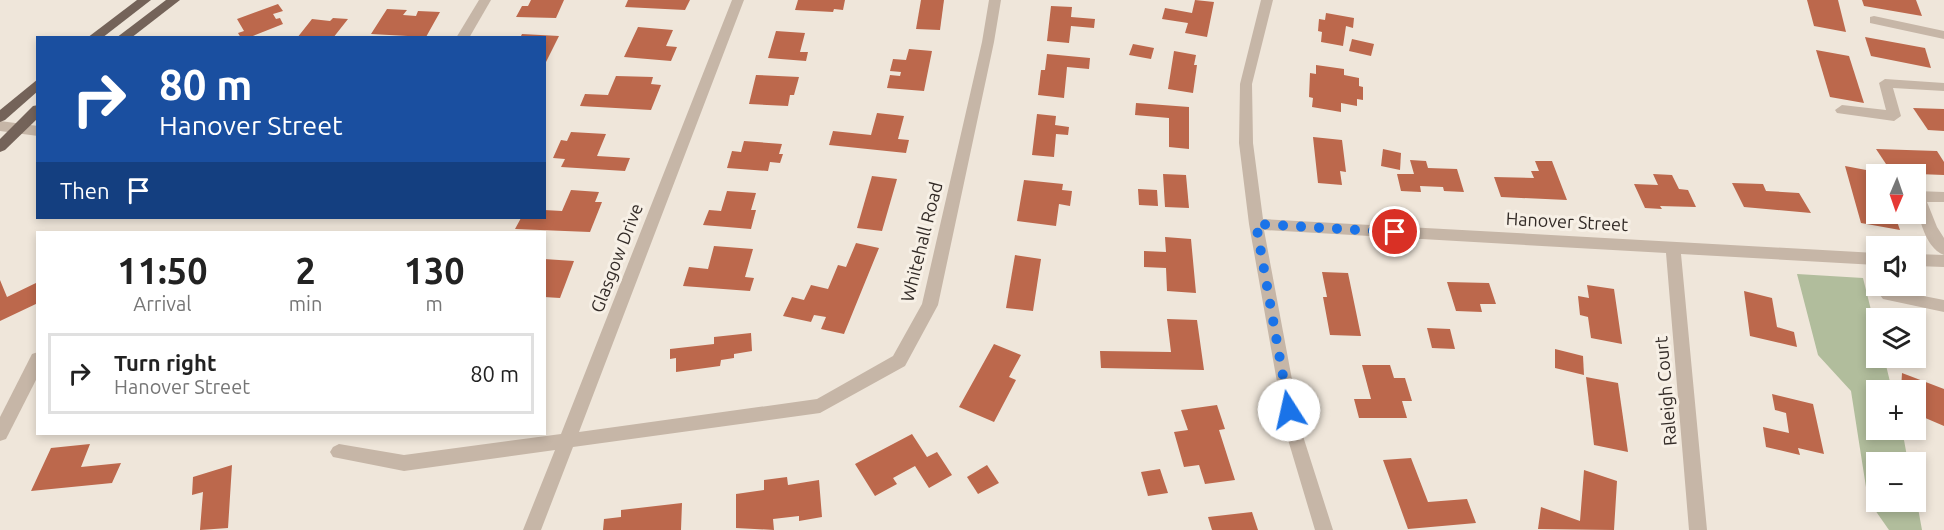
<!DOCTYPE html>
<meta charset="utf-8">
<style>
body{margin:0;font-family:Ubuntu,sans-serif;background:#f2f2f2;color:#222;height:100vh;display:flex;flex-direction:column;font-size:22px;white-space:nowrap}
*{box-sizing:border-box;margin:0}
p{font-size:20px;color:#767676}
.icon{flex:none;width:33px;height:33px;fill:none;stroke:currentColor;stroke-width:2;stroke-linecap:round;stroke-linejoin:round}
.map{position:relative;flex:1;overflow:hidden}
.panel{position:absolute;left:36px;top:231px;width:510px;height:204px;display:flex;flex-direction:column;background:#fff;border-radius:0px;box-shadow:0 3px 9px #0003}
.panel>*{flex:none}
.top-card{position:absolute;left:36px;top:36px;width:510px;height:183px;border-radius:0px;box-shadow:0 3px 9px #0003;background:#1a4fa0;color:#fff;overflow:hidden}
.needle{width:39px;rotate:182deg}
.tools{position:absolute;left:1866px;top:164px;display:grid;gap:12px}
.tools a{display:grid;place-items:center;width:60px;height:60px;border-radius:0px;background:#fff;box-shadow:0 3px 9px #0003;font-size:30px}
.pin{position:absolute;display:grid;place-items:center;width:51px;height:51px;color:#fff;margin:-26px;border:3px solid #fff;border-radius:50%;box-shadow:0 2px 6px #0007}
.me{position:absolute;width:66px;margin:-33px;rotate:350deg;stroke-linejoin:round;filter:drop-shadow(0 0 4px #0008)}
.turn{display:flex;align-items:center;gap:21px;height:126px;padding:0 24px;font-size:27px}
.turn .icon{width:78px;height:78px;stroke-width:2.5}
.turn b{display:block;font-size:42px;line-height:51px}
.then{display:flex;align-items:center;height:57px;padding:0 24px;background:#0003;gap:12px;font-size:22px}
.eta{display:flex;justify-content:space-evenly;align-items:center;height:102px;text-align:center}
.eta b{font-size:36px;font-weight:700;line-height:42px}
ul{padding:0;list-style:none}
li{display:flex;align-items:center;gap:18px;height:81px;margin:0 12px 9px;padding:0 12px;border:3px solid #e0e0e0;border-radius:0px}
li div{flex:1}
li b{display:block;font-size:22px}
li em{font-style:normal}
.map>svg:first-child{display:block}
.green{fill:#b1bd9c}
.building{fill:#bc684c}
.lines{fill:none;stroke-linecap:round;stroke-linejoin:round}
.minor{fill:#c6b6a7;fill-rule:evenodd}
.major{fill:#746359;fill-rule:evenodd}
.route{stroke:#1a73e8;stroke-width:10;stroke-dasharray:0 18}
.labels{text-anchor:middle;stroke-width:6;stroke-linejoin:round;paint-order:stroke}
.street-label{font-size:18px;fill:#332b27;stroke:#f7f0e6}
</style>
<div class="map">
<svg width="1944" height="530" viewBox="0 0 1944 530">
<rect width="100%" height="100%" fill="#efe6da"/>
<polygon class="green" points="1797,274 1863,278 1876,330 1876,357 1884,357 1892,390 1876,390 1876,429 1902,429 1908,462 1876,462 1876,501 1916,501 1916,497 1922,530 1889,530 1868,500 1851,391 1818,355"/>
<g class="building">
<polygon points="531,0 564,0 556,18 516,17 522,6 528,6"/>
<polygon points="628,0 690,0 685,10 625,7"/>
<polygon points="798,0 845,0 843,10 834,9 833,12 795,10"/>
<polygon points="921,0 944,0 940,30 916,29"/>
<polygon points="1195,0 1214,2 1207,37 1185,33 1188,23 1162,19 1165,8 1192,13"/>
<polygon points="1807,0 1838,0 1846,32 1814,26"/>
<polygon points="1862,0 1916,0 1922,16 1864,6"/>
<polygon points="278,4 283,11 273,14 276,19 280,18 283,24 248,38 241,38 238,33 244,31 237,19"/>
<polygon points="1051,6 1072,7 1071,17 1095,19 1094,28 1071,26 1069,43 1047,41"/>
<polygon points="387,9 407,10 403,15 416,16 418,11 440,12 426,37 371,34"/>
<polygon points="1326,13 1354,18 1353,28 1346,26 1343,46 1321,42 1322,32 1318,31 1319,19 1325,20"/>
<polygon points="333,18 348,19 333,38 297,38 312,19 330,21"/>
<polygon points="638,27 673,30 666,46 677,47 671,61 624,57"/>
<polygon points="776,31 805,33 800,52 808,52 806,61 768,58"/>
<polygon points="522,34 559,36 544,66 544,38 520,38"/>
<polygon points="1865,37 1925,48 1931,68 1871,56"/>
<polygon points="1352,39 1374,44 1371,56 1349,51"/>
<polygon points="1133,44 1154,48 1151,59 1129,55"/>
<polygon points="909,49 932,51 924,91 887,88 890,75 900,76 901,72 890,71 893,59 906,60"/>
<polygon points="1816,50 1849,56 1864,103 1830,97"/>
<polygon points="1174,51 1196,55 1194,65 1197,65 1193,93 1168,89"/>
<polygon points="1047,54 1090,58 1089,69 1067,67 1064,98 1038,95 1041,70 1045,70"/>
<polygon points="1316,65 1344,69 1344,75 1359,78 1359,86 1363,87 1363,100 1357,99 1357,106 1341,103 1341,112 1312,107 1313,98 1309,97 1310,73 1316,74"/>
<polygon points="756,75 799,77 794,95 790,95 788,106 749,104"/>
<polygon points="616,76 653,77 651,84 661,85 651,110 580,106 585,94 608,95"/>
<polygon points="1136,103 1189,107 1189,149 1169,147 1169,118 1135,115"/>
<polygon points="1913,108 1944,109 1944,131 1928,130"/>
<polygon points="877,113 904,116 898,139 909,140 906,153 829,145 833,131 871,135"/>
<polygon points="1037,114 1056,116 1055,125 1069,127 1068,135 1056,134 1054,157 1032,155"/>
<polygon points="571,132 606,134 597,156 630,158 625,171 561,167 565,159 553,158 561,140 567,141"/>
<polygon points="1313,137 1342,140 1346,172 1340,171 1342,185 1318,183"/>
<polygon points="744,141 782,144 779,154 783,154 780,163 770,162 768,171 727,168 732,151 741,152"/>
<polygon points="1383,149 1401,153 1400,170 1381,166"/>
<polygon points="1876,149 1937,151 1944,162 1944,175 1892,173"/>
<polygon points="1410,160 1426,161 1428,168 1457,169 1464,192 1444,191 1443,187 1420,186 1421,192 1401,191 1397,174 1414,174"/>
<polygon points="1535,161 1552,161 1567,200 1501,197 1494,177 1534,178 1531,171 1539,171"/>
<polygon points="1845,166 1882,173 1876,174 1876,213 1894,213 1900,230 1861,223"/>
<polygon points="1163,174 1186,175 1189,208 1165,207"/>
<polygon points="1653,174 1672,175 1679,189 1688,190 1696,207 1660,206 1662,209 1645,208 1634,184 1658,185"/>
<polygon points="872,176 897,179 882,231 857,228"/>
<polygon points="1024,180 1063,184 1062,190 1072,191 1070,206 1059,204 1056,226 1017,221"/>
<polygon points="1732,183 1763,184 1766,191 1799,193 1811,213 1744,207"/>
<polygon points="1138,189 1157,190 1158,206 1139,205"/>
<polygon points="571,190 599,192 595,202 602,202 590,232 515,229 521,218 544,218 544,210 562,211"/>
<polygon points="727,191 756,193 751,210 756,210 751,229 703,225 709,210 721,211"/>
<polygon points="1165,237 1191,239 1196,293 1167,291 1166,268 1144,267 1144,251 1166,252"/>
<polygon points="856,243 879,248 844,334 821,329 826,317 814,315 811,322 783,316 792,297 804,300 811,285 828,289 838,265 846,267"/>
<polygon points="714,246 753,249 745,277 754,278 750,291 683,286 689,267 708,269"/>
<polygon points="1015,255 1041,259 1033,311 1006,308"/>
<polygon points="544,259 574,261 560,298 544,297"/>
<polygon points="1322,272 1348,273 1361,336 1330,335 1323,297 1327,297"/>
<polygon points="0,280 7,297 38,282 38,303 0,321"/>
<polygon points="1447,282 1489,283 1496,304 1480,304 1482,312 1456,311"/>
<polygon points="1587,285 1614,289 1622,344 1591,338 1588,317 1580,315 1578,296 1589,298"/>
<polygon points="1744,291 1772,298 1777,327 1794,332 1797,347 1750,336"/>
<polygon points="1167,319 1197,320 1204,370 1101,368 1100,351 1171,352"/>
<polygon points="1427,328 1450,329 1455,349 1432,348"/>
<polygon points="751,333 752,351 734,354 734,358 721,360 720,366 676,372 676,358 670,359 670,349 714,344 714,337"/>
<polygon points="994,344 1021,355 1009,377 1016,380 994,422 959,407"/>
<polygon points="1555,349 1583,356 1584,375 1555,368"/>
<polygon points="1362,365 1390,365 1394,378 1405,378 1412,401 1402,401 1407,418 1359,418 1354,399 1371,399"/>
<polygon points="1902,373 1944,389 1944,426 1916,414 1916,390 1901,390"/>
<polygon points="1586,377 1618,383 1628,452 1594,445"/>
<polygon points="1772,394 1813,404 1824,454 1798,448 1800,455 1766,447 1763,427 1789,433 1786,413 1775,410"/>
<polygon points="1217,405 1225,429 1219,430 1235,480 1205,484 1199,465 1184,467 1174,432 1188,430 1181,410"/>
<polygon points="912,434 927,457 937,452 952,475 929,488 915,466 893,478 897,484 875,496 855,464"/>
<polygon points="90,444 81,467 121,463 112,483 31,491 51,448"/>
<polygon points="1411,458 1428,502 1467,499 1476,523 1408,529 1383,460"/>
<polygon points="232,465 228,528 200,530 203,492 192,495 193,477"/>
<polygon points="987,465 999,483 978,494 967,477"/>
<polygon points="1160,469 1168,493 1148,496 1141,472"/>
<polygon points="1584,470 1617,481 1614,530 1538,529 1541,507 1580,521"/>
<polygon points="787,477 788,485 819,480 822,517 799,521 799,516 773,519 774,530 736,528 736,494 764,490 764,480"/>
<polygon points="682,503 681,530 603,530 604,519 621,517 621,510"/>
<polygon points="1252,512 1258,530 1212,530 1208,517"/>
</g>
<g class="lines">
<g class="minor">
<polygon points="479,0 491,0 469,38 456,38"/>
<polygon points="732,0 744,0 579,432 817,399 893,356 922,304 982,42 989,0 1001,0 994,42 938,305 905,366 820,413 573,447 541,530 523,530 555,450 404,471 333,457 330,452 333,447 339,444 404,455 561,434"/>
<polygon points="1261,0 1273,0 1252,84 1253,143 1263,219 1876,253 1876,265 1681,254 1707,530 1689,530 1666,253 1264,230 1302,433 1333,530 1315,530 1286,433 1249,224 1239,143 1240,84"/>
<polygon points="1874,16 1944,31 1944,39 1870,23 1870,17"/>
<polygon points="1885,79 1944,83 1944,91 1893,88 1901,116 1894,121 1837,113 1835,110 1842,105 1886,110 1879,83"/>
<polygon points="0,121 38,126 38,136 0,131"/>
<path d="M1916 191 1944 192V202H1927L1937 227 1944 238V255C1924 248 1916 210 1916 191Z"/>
<polygon points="1916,254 1944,255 1944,267 1916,266"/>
<polygon points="1888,289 1944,300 1944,312 1883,299 1880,295 1883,291"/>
<polygon points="38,352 38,376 6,439 0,441 0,417 32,354"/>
</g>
<g class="major">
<polygon points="137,0 151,0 102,38 87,38"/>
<polygon points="166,0 180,0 131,38 116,38"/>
<polygon points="38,79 38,91 5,120 0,122 0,110"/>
<polygon points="38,105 38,118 5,150 0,152 0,139 33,106"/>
</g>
</g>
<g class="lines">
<polyline class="route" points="1289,410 1256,224 1395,232"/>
</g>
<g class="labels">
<g class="street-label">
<text transform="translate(1567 222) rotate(3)" y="6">Hanover Street</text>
<text transform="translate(922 242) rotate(-76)" y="6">Whitehall Road</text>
<text transform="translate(617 258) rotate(-69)" y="6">Glasgow Drive</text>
<text transform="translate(1666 391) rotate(-95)" y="6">Raleigh Court</text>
</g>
</g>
</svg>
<div class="tools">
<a><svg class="needle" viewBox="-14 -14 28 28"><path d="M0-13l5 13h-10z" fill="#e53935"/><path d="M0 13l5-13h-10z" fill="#767676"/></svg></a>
<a><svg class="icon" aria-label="sound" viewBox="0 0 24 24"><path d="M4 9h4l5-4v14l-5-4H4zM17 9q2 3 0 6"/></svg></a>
<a><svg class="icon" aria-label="layers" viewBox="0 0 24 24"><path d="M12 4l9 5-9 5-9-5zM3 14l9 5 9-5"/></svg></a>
<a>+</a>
<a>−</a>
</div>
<div class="pin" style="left:1395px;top:232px;background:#d93025"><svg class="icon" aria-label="arrive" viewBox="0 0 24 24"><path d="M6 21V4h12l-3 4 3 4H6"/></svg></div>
<svg class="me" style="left:1289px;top:410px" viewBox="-20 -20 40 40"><circle r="19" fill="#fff"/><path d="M0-13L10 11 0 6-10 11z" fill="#1a73e8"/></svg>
<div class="top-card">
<div class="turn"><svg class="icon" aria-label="right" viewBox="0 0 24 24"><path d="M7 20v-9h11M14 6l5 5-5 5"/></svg><div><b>80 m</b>Hanover Street</div></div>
<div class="then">Then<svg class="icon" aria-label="arrive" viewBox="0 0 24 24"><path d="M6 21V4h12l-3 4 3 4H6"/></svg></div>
</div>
<section class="panel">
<div class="eta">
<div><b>11:50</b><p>Arrival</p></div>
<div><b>2</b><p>min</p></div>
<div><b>130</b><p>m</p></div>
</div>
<ul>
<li><svg class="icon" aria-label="right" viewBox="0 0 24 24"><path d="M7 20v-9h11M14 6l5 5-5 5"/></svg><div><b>Turn right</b><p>Hanover Street</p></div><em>80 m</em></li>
</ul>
</section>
</div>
